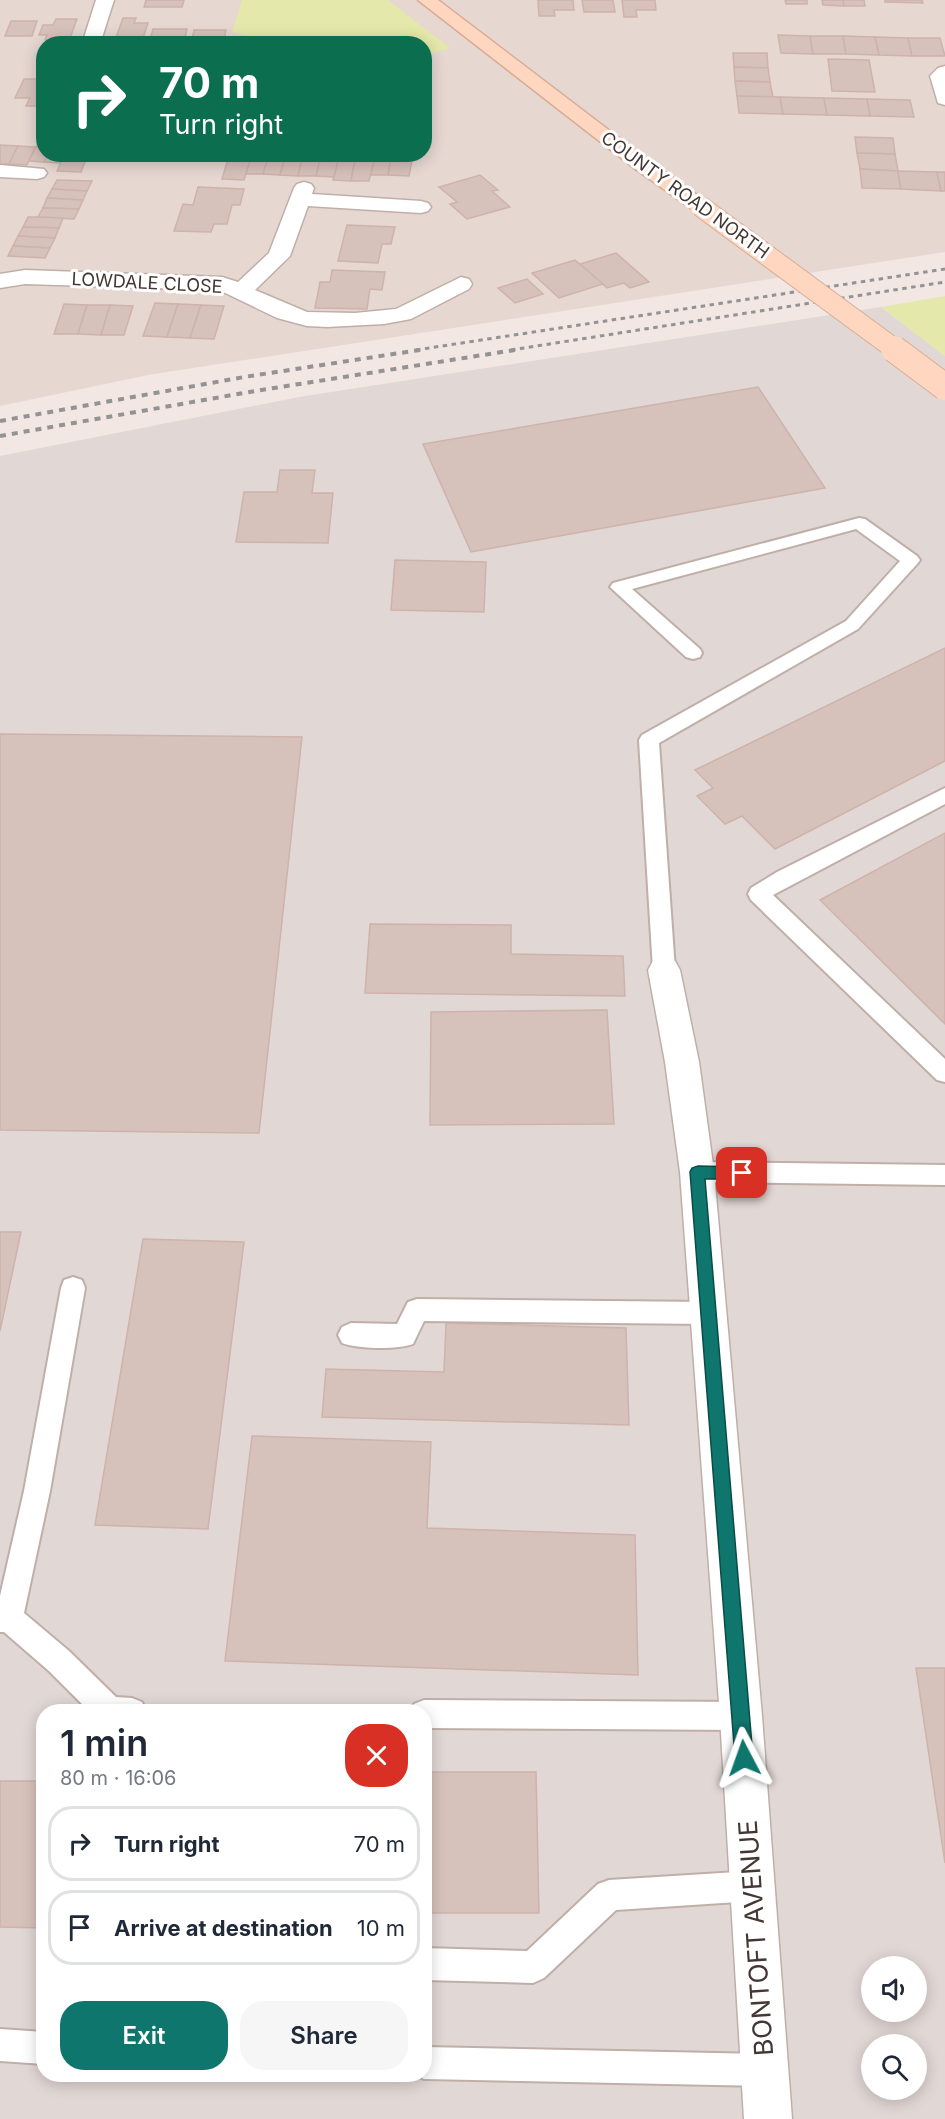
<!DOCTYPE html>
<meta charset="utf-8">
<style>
body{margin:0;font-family:Inter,sans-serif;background:#f6f6f7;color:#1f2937;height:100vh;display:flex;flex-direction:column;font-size:22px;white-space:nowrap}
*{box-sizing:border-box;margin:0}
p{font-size:20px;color:#747a83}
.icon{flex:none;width:33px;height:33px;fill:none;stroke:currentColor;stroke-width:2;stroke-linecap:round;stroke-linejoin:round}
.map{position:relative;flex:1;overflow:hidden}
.details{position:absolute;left:36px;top:1704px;width:396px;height:378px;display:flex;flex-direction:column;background:#fff;border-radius:24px;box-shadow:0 3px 15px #0003}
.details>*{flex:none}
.top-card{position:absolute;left:36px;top:36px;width:396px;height:126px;border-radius:24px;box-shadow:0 3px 15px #0003;background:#0b6e4f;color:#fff;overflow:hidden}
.controls{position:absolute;left:861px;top:1956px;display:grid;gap:12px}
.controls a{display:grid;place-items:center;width:66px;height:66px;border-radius:50%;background:#fff;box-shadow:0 3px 15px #0003;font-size:30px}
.pin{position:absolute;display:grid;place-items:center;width:51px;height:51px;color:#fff;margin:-26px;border-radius:12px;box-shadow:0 3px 9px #0006}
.me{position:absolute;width:66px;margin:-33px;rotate:356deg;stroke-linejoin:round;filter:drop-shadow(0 0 4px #0008)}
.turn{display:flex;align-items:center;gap:21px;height:126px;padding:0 24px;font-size:27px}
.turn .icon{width:78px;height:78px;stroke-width:2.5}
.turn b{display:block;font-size:42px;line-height:51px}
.round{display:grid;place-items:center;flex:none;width:63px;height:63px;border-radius:24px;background:#f6f6f7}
.overview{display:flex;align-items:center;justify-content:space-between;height:102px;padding:0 24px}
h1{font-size:36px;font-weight:600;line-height:45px}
.primary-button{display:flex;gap:12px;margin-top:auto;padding:12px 24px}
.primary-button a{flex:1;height:69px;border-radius:24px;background:#0f766e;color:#fff;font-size:24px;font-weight:600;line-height:69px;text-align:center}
.primary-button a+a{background:#f6f6f7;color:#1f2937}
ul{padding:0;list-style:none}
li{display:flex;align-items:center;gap:18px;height:75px;margin:0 12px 9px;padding:0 12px;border:3px solid #e0e1e3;border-radius:24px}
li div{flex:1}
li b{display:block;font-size:22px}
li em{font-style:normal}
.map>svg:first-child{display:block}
.residential{fill:#e6d7d1;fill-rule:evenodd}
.industrial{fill:#e1d7d5;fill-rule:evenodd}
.green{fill:#e4e8aa}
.building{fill:#d7c1bb;stroke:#ceb3ab;stroke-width:1.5}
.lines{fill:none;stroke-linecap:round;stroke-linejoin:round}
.lane-casing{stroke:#c0afa8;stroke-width:4}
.street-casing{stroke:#c0afa8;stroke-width:3}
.secondary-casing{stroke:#d9ac95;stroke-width:3}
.lane{fill:#fff;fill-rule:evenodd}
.street{fill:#fff;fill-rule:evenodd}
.secondary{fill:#ffd7c0;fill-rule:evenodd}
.rail-far1{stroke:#939393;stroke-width:3;stroke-dasharray:4.5 4.5;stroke-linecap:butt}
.rail{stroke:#939393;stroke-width:4;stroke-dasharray:6 6;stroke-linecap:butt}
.secondary-bridge-far1-casing{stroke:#d9ac95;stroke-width:22;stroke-linecap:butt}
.secondary-bridge-casing{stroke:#d9ac95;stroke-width:28;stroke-linecap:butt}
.secondary-bridge-far1{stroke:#ffd7c0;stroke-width:20}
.secondary-bridge{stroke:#ffd7c0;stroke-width:26}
.route{fill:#0f766e;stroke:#0a4d48;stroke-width:1.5}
.labels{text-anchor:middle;stroke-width:6;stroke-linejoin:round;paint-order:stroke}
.far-street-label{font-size:18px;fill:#443733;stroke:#fff}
.near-street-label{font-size:26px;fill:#443733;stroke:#fff}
</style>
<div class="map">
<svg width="945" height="2119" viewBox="0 0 945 2119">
<rect width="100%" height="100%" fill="#f2e7e3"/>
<path class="residential" d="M0 0H945V252L148 375 0 406ZM44 44H424V154H44Z"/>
<path class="industrial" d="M881 307 945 356V2119H0V456L299 397ZM44 1712H424V2074H44ZM872 1966H916V2012H872ZM872 2044H916V2090H872Z"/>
<g class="green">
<polygon points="242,0 388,0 450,48 425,56 424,44 256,43 251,37 232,32"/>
<polygon points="945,296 945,356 881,307"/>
</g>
<g class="building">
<polygon points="146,0 184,0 182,7 144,7"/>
<polygon points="538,0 573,0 574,10 554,10 555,16 539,16"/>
<polygon points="582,0 613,0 615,12 584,12"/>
<polygon points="622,0 655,0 656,10 636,10 637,17 624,17"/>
<polygon points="785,0 807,0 807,4 786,4"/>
<polygon points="822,0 843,0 844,6 823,5"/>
<polygon points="843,0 864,0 865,6 844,6"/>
<polygon points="885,0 922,0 923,3 885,2"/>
<polygon points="123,18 136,18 134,23 148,23 141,44 114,43"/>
<polygon points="56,19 77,19 69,41 45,40 47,35 39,35 43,25 53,25"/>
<polygon points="11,21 37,21 32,36 5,36"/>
<polygon points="153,29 187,29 184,42 149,44"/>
<polygon points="194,30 226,30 224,40 215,40 214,44 191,44"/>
<polygon points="778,35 810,36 813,54 781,53"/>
<polygon points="810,36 843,36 846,54 813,54"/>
<polygon points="843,36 875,37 879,55 846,54"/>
<polygon points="875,37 908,38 912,56 879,55"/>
<polygon points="908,38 940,38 945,56 912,56"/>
<polygon points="733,53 767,53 768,68 734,67"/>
<polygon points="828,59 869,60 875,92 832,91"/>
<polygon points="734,67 768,68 770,82 735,81"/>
<polygon points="24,79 44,79 42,106 26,106 30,98 15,98"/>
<polygon points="735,81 770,82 773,97 737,96"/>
<polygon points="737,96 780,97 783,114 739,113"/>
<polygon points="780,97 824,98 827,115 783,114"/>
<polygon points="824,98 867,99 870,116 827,115"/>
<polygon points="867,99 910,100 914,117 870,116"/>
<polygon points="855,137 893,138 895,154 857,153"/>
<polygon points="38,143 44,143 44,154 48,154 44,162 29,161"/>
<polygon points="0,145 18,146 9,164 0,164"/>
<polygon points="18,146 35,147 27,165 9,164"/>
<polygon points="857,153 895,154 898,171 860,169"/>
<polygon points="48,154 65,154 61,163 44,162"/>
<polygon points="65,154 88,154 81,172 57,171"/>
<polygon points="251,154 269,154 263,174 246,174"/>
<polygon points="269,154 286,154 280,175 263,174"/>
<polygon points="286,154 303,154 298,176 280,175"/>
<polygon points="303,154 321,155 316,176 298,176"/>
<polygon points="339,154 356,154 351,181 333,180"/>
<polygon points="375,154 392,154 388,175 371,175"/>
<polygon points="392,154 413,155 409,176 388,175"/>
<polygon points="321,155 339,156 334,177 316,176"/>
<polygon points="228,159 250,160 244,180 222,179"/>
<polygon points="355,160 374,161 369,181 351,181"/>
<polygon points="860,169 898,171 901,189 862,188"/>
<polygon points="898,171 937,172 941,191 901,189"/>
<polygon points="937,172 945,172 945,191 941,191"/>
<polygon points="480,175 498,190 492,191 510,207 467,219 450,204 457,202 439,187"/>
<polygon points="57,180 92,181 87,191 52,189"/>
<polygon points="198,187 244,189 240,205 232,205 227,224 214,224 211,232 174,231 183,204 193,205"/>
<polygon points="52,189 87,191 83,200 47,198"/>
<polygon points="47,198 83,200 79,209 43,208"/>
<polygon points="43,208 79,209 74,219 38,217"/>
<polygon points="28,217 38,217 63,218 59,228 23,227"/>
<polygon points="347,225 395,227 391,244 382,244 378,263 338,261"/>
<polygon points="23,227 59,228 55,238 18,236"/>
<polygon points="18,236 55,238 50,248 13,246"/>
<polygon points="13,246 50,248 45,258 8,256"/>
<polygon points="616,253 649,282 630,288 624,283 607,288 580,264"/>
<polygon points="575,260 603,284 559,298 532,273"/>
<polygon points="332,270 385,272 382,290 370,289 367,309 315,308 320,282 330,282"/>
<polygon points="527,279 543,294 515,303 498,288"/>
<polygon points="155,303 178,304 167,337 143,336"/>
<polygon points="64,304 87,305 78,334 54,334"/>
<polygon points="178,304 201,305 190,338 167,337"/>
<polygon points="87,305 110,305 101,335 78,334"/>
<polygon points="110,305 133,306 124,335 101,335"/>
<polygon points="201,305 224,306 214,339 190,338"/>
<polygon points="758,387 825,488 471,552 423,444"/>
<polygon points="280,470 315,470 312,493 333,493 328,543 236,542 244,492 277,492"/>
<polygon points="395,560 486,562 484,612 391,610"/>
<polygon points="945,648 945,761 775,849 742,816 725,824 697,796 713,788 695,770"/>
<polygon points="0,734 302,737 259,1133 0,1130"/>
<polygon points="945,833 945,1024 820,900"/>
<polygon points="370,924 511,925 511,954 623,956 625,996 365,993"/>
<polygon points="607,1010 614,1124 430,1125 431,1012"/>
<polygon points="0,1232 21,1232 0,1331"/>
<polygon points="143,1239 244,1242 208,1529 95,1525"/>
<polygon points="446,1323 626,1328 629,1425 322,1417 326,1369 444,1372"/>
<polygon points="252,1436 431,1442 427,1528 635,1535 638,1675 225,1661"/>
<polygon points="916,1668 945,1668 945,1863"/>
<polygon points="424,1772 536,1772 539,1913 424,1913"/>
<polygon points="0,1781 44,1781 44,1928 0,1927"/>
</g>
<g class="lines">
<defs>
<g id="lane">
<polygon points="859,518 865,519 917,556 920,560 917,564 858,629 659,743 675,970 672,976 664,979 656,976 653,970 639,740 642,735 846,621 900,561 856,529 632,589 700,649 702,653 700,657 693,659 686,657 610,587 613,583"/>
<polygon points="945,788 945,804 773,895 945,1059 945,1082 937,1080 751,900 748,894 751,888 777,872"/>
<polygon points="697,1162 945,1165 945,1185 697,1182 689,1179 685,1172 689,1165"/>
<polygon points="73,1277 82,1280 85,1288 50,1491 24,1613 69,1651 116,1697 132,1698 142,1702 146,1712 90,1712 49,1671 4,1632 0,1632 0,1596 24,1491 61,1288 64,1280"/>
<path d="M417 1299 707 1302 716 1305 719 1313 716 1321 707 1324 424 1321 413 1344C397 1350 358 1349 342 1343L338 1335 342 1327 351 1323 397 1324 408 1302Z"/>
<polygon points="424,1700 741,1702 751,1706 755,1716 751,1726 741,1730 424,1728 424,1712 411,1712 414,1704"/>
<polygon points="753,1871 764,1875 768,1886 764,1897 753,1901 616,1910 544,1978 533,1983 424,1980 424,1948 527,1951 598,1884 609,1880"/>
<polygon points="0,2029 44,2032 44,2064 0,2061"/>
<polygon points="424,2047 764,2054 775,2059 780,2070 775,2081 764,2086 424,2079 413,2074 424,2074"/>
</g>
<g id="street">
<polygon points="96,0 114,0 100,44 82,44"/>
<polygon points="945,66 945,105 938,103 930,76 938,68"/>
<polygon points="0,165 44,169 47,173 44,177 37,179 0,177"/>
<polygon points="304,182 311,184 314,188 312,194 421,201 428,203 431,207 428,211 421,213 308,206 290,256 255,290 307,312 355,313 396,309 461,277 469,279 472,284 469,289 411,319 384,324 327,327 307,326 277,318 219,290 25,284 0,288 0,274 25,270 222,277 238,282 269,253 294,188 297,184"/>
<polygon points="664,958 675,961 680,970 699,1062 714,1172 762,1716 792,2119 744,2119 720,1716 680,1172 665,1062 648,970 653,961"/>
</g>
<polygon id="secondary" points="418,0 438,0 648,160 707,202 710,206 707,210 700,212 693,210 634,168"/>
</defs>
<use href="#lane" class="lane-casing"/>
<use href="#street" class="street-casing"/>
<use href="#secondary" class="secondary-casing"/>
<use href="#lane" class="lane"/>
<use href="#street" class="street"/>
<use href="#secondary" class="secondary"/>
<g class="rail-far1">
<polyline points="416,350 945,269"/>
<polyline points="511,350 945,282"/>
</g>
<g class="rail">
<polyline points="0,421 244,377 426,349"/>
<polyline points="0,436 255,391 521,349"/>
</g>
<defs>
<polyline id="secondary-bridge-far1" points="700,206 896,350"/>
<polyline id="secondary-bridge" points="894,349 945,387"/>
</defs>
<use href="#secondary-bridge-far1" class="secondary-bridge-far1-casing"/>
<use href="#secondary-bridge" class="secondary-bridge-casing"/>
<use href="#secondary-bridge-far1" class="secondary-bridge-far1"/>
<use href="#secondary-bridge" class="secondary-bridge"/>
</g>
<polygon class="route" points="698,1166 742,1167 748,1169 750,1173 748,1177 742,1179 705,1179 753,1758 750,1765 744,1767 738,1765 735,1758 690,1172 692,1168"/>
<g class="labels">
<g class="far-street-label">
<text transform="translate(685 195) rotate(36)" y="6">COUNTY ROAD NORTH</text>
<text transform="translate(147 283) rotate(3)" y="6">LOWDALE CLOSE</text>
</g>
<g class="near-street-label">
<text transform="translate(756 1938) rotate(-94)" y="9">BONTOFT AVENUE</text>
</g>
</g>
</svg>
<div class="controls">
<a><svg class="icon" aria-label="sound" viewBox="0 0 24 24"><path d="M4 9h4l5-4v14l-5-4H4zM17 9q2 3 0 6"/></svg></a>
<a><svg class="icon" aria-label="search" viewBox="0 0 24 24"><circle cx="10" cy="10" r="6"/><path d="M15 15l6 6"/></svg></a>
</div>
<div class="pin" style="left:742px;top:1173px;background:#d93025"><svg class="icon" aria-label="arrive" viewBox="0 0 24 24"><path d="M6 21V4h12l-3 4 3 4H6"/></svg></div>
<svg class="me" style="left:744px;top:1758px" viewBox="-20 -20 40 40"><path d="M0-17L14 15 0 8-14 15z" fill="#0f766e" stroke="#fff" stroke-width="4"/></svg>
<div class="top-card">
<div class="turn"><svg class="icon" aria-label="right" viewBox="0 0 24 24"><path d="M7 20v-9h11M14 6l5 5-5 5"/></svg><div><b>70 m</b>Turn right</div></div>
</div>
<section class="details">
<div class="overview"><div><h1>1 min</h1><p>80 m · 16:06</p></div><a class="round" style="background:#d93025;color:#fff"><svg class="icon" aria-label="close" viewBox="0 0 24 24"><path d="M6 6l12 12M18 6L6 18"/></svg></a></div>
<ul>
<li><svg class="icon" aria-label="right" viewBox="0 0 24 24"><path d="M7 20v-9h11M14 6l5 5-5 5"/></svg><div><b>Turn right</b></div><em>70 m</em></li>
<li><svg class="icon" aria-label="arrive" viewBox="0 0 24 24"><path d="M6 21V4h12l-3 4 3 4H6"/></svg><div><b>Arrive at destination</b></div><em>10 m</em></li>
</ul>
<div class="primary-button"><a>Exit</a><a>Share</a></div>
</section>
</div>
